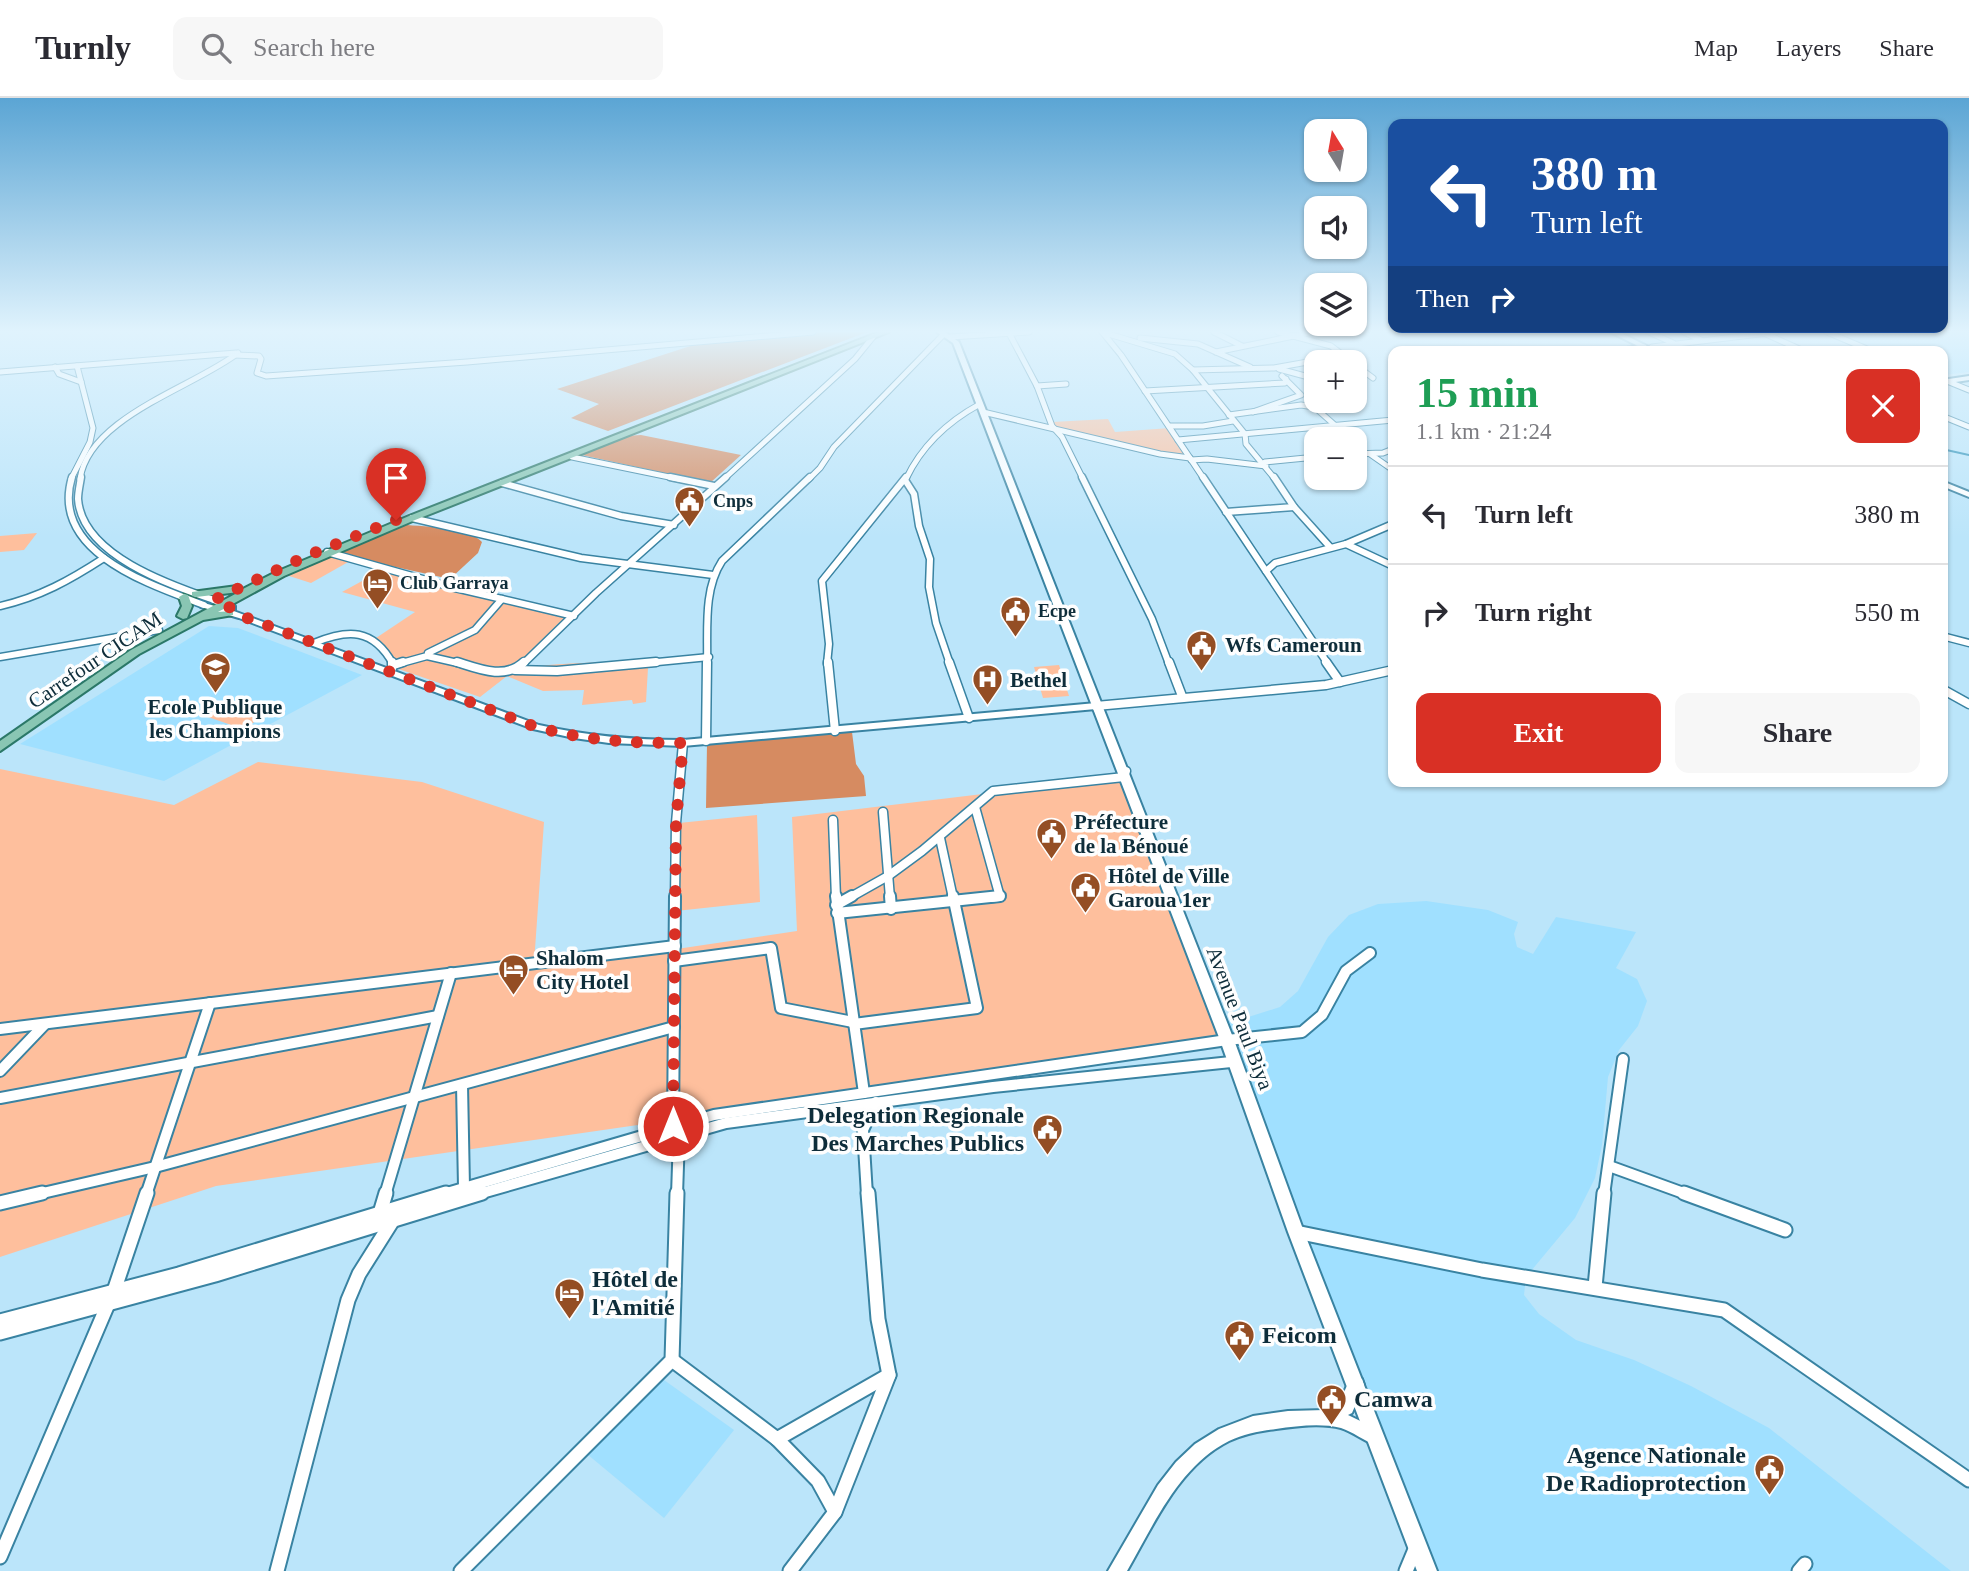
<!DOCTYPE html>
<meta charset="utf-8">
<style>
body{margin:0;font-family:Georgia,serif;background:#f7f7f7;color:#2b2b33;height:100vh;display:flex;flex-direction:column;font-size:26px;white-space:nowrap}
*{box-sizing:border-box;margin:0}
p{font-size:23px;color:#7c7c81}
.icon{flex:none;width:38px;height:38px;fill:none;stroke:currentColor;stroke-width:2;stroke-linecap:round;stroke-linejoin:round}
.map{position:relative;flex:1;overflow:hidden}
.sheet{position:absolute;left:1388px;top:248px;width:560px;height:441px;display:flex;flex-direction:column;background:#fff;border-radius:14px;box-shadow:0 2px 5px #0004}
.sheet>*{flex:none}
.hud{position:absolute;left:1388px;top:21px;width:560px;height:214px;border-radius:14px;box-shadow:0 2px 5px #0004;background:#1a4fa0;color:#fff;overflow:hidden}
.needle{width:46px;rotate:349deg}
.tools{position:absolute;left:1304px;top:21px;display:grid;gap:14px}
.tools a{display:grid;place-items:center;width:63px;height:63px;border-radius:14px;background:#fff;box-shadow:0 2px 5px #0004;font-size:35px}
.pin{position:absolute;display:grid;place-items:center;width:60px;height:60px;color:#fff;margin:-72px -30px;border-radius:50% 50% 50% 0;rotate:-45deg;box-shadow:0 0 7px #0007}
.pin .icon{rotate:45deg}
.me{position:absolute;width:77px;margin:-38px;rotate:0deg;stroke-linejoin:round;filter:drop-shadow(0 0 5px #0008)}
.turn{display:flex;align-items:center;gap:24px;height:147px;padding:0 28px;font-size:32px}
.turn .icon{width:91px;height:91px;stroke-width:2.5}
.turn b{display:block;font-size:49px;line-height:60px}
.then{display:flex;align-items:center;height:66px;padding:0 28px;background:#0003;gap:14px;font-size:26px}
.round{display:grid;place-items:center;flex:none;width:74px;height:74px;border-radius:14px;background:#f7f7f7}
.summary{display:flex;align-items:center;justify-content:space-between;height:119px;padding:0 28px}
h1{font-size:42px;font-weight:700;line-height:52px;color:#1e9e55}
.button{display:flex;gap:14px;margin-top:auto;padding:14px 28px}
.button a{flex:1;height:80px;border-radius:14px;background:#d93025;color:#fff;font-size:28px;font-weight:700;line-height:80px;text-align:center}
.button a+a{background:#f7f7f7;color:#2b2b33}
ul{padding:0;list-style:none}
li{display:flex;align-items:center;gap:21px;height:98px;padding:0 28px;border-top:2px solid #e1e1e2}
li div{flex:1}
li b{display:block;font-size:26px}
li em{font-style:normal}
header{display:flex;align-items:center;gap:42px;box-sizing:border-box;height:98px;padding:0 35px;background:#fff;border-bottom:2px solid #e1e1e2}
header strong{font-size:33px}
nav{display:flex;gap:38px;margin-inline-start:auto;font-size:24px}
.search{width:490px;height:63px;background:#f7f7f7;display:flex;align-items:center;gap:18px;box-sizing:border-box;padding:0 24px;border-radius:14px;color:#7c7c81;font-size:26px}
.map>svg:first-child{display:block}
.built{fill:#a0e0ff}
.green{fill:#febf9d}
.forest{fill:#d68b61}
.lines{fill:none;stroke-linecap:round;stroke-linejoin:round}
.stream{stroke:#288fb7;stroke-width:2}
.minor-far4-casing{stroke:#3983a2;stroke-width:7}
.minor-far3-casing{stroke:#3983a2;stroke-width:9}
.minor-far2-casing{stroke:#3983a2;stroke-width:11}
.minor-far1-casing{stroke:#3983a2;stroke-width:14}
.minor-casing{stroke:#3983a2;stroke-width:17}
.tertiary-casing{stroke:#3983a2;stroke-width:4}
.secondary-casing{stroke:#3983a2;stroke-width:4}
.primary-casing{stroke:#2b7868;stroke-width:4}
.minor-far4{stroke:#fff;stroke-width:5}
.minor-far3{stroke:#fff;stroke-width:6}
.minor-far2{stroke:#fff;stroke-width:8}
.minor-far1{stroke:#fff;stroke-width:10}
.minor{stroke:#fff;stroke-width:13}
.tertiary{fill:#fff;fill-rule:evenodd}
.secondary{fill:#fff;fill-rule:evenodd}
.primary{fill:#89c6b3;fill-rule:evenodd}
.route{stroke:#d93025;stroke-width:12;stroke-dasharray:0 21.6}
.labels{text-anchor:middle;stroke-width:7;stroke-linejoin:round;paint-order:stroke}
.far-poi-label{font-size:18px;font-weight:bold;fill:#0e2d3a;stroke:#fefefe;text-anchor:start}
.poi-label{font-size:21px;font-weight:bold;fill:#0e2d3a;stroke:#fefefe;text-anchor:start}
.street-label{font-size:21px;fill:#0e2d3a;stroke:#fefefe}
.near-poi-label{font-size:24px;font-weight:bold;fill:#0e2d3a;stroke:#fefefe;text-anchor:start}
</style>
<header>
<strong>Turnly</strong>
<div class="search"><svg class="icon" aria-label="search" viewBox="0 0 24 24"><circle cx="10" cy="10" r="6"/><path d="M15 15l6 6"/></svg>Search here</div>
<nav><a>Map</a><a>Layers</a><a>Share</a></nav>
</header>
<div class="map">
<svg width="1969" height="1473" viewBox="0 0 1969 1473">
<rect width="100%" height="100%" fill="#bbe5fa"/>
<g class="built">
<polygon points="1834,234 1965,234 1969,236 1969,274 1943,277 1942,254 1882,254"/>
<polygon points="209,528 238,530 362,577 164,683 20,646"/>
<polygon points="1426,803 1488,812 1518,824 1514,836 1517,849 1533,856 1556,819 1636,834 1616,870 1637,881 1647,903 1638,928 1619,952 1608,979 1602,1047 1595,1080 1575,1120 1526,1179 1524,1197 1539,1216 1576,1242 1634,1262 1691,1288 1769,1330 1951,1473 1427,1473 1220,924 1242,921 1280,909 1298,893 1328,839 1349,817 1378,806"/>
<polygon points="657,1277 734,1332 664,1420 581,1351"/>
</g>
<g class="green">
<polygon points="1108,321 1115,334 1170,330 1190,360 1052,329 1052,324"/>
<polygon points="37,435 24,452 0,454 0,438"/>
<polygon points="328,456 350,463 311,485 283,476"/>
<path d="M384 471 569 517 538 551 512 571C544 567 619 559 648 570L646 604 633 606 632 602 582 607 584 592 543 593 507 578 480 599 387 567 389 563 373 542 415 514 342 494Z"/>
<polygon points="1059,567 1069,598 1043,600 1034,569"/>
<polygon points="230,603 267,616 243,631 205,618"/>
<polygon points="258,664 422,684 544,724 534,865 670,852 797,833 792,719 1124,679 1227,942 216,1088 0,1159 0,671 174,707"/>
<polygon points="757,717 760,804 676,813 679,725"/>
</g>
<g class="forest">
<polygon points="823,234 867,234 608,333 571,320 599,306 557,291 703,244"/>
<polygon points="641,337 741,357 710,385 577,356 626,338"/>
<path d="M398 426C420 429 468 428 482 444L478 455 450 481 332 455Z"/>
<polygon points="852,634 856,666 864,678 866,698 706,710 707,646"/>
</g>
<g class="lines">
<polyline class="stream" points="1942,351 1969,357"/>
<defs>
<g id="minor-far4">
<polyline points="1102,234 1175,256 1193,272 1245,336 1246,346 1275,381"/>
<polyline points="1214,234 1242,248"/>
<polyline points="1278,234 1331,248 1352,264"/>
<polyline points="1649,234 1673,245"/>
<polyline points="1684,234 1701,242"/>
<polyline points="1827,234 1874,254"/>
<polyline points="1009,235 1037,288 1052,328 1062,339 1083,381"/>
<polyline points="1103,235 1121,257 1204,381"/>
<polyline points="1766,236 1806,254"/>
<polyline points="950,239 1029,234"/>
<polyline points="1140,240 1198,246 1250,269"/>
<polyline points="1652,249 1776,234"/>
<polyline points="1216,254 1313,234"/>
<polyline points="1609,254 1644,249"/>
<polyline points="235,257 259,258 261,261 257,275 266,278 467,264 813,234"/>
<polyline points="1354,266 1373,280"/>
<polyline points="55,269 59,276 81,284"/>
<polyline points="1279,271 1316,281"/>
<polyline points="1193,272 1274,270 1341,258"/>
<polyline points="0,274 236,255"/>
<polyline points="1942,281 1969,292"/>
<polyline points="1037,288 1066,286"/>
<polyline points="1145,293 1285,285 1286,281"/>
<polyline points="1311,306 1337,329"/>
<polyline points="1312,307 1361,303"/>
<polyline points="983,314 1160,356 1190,360"/>
<polyline points="1253,314 1301,297 1282,278"/>
<polyline points="1229,317 1301,307 1314,309"/>
<polyline points="1942,318 1969,329"/>
<polyline points="1169,328 1203,328 1233,323"/>
<polyline points="1178,342 1393,322"/>
<polyline points="1354,356 1383,355 1393,351"/>
<polyline points="1370,356 1393,372"/>
<polyline points="572,359 679,381"/>
<polyline points="1191,362 1207,361 1266,368 1265,364 1316,359"/>
<polyline points="71,381 90,344 93,330 77,268"/>
<path d="M80 381C89 319 194 289 238 255"/>
<polyline points="724,381 855,261 873,239"/>
<polyline points="809,381 820,370 834,349 944,236"/>
<path d="M906 381C922 347 947 324 980 306"/>
</g>
<g id="minor-far3">
<path d="M72 379C49 455 152 487 204 507"/>
<path d="M81 379C80 386 78 394 78 401 82 457 170 487 214 502"/>
<polyline points="670,379 714,388"/>
<polyline points="1082,379 1152,521 1169,566"/>
<polyline points="1203,379 1328,566"/>
<polyline points="905,382 914,396 919,428 930,461 929,489 936,525 950,566"/>
<polyline points="502,385 621,418 674,427"/>
<polyline points="1294,409 1330,449"/>
<polyline points="1226,414 1294,409 1274,379"/>
<polyline points="412,420 581,460 713,477"/>
<polyline points="1346,446 1393,468"/>
<polyline points="327,454 451,489 574,518"/>
<polyline points="1266,473 1275,465 1346,446 1393,426"/>
<path d="M0 508C40 499 70 482 104 460"/>
<polyline points="1942,538 1969,545"/>
<path d="M314 545C348 531 373 530 393 566"/>
<polyline points="428,555 475,532 502,501"/>
<polyline points="0,559 159,532"/>
<polyline points="398,566 427,558 462,566"/>
<polyline points="523,566 596,495 726,379"/>
<polyline points="637,566 709,559"/>
<path d="M707 566C708 532 703 492 722 463L810 379"/>
<polyline points="827,566 829,546 822,483 906,379"/>
</g>
<g id="minor-far2">
<path d="M457 564C479 571 505 582 524 564"/>
<polyline points="828,564 835,633"/>
<polyline points="949,564 969,620"/>
<polyline points="1169,564 1182,598"/>
<polyline points="1326,564 1340,584"/>
<polyline points="394,567 403,564"/>
<polyline points="392,570 392,564"/>
<polyline points="515,572 557,573 656,564"/>
<polyline points="1942,591 1969,606"/>
<polyline points="1099,613 1096,608 1326,587 1393,572"/>
<polyline points="706,643 707,564"/>
<polyline points="975,709 1000,799 991,800"/>
<polyline points="883,714 890,800"/>
<polyline points="833,722 836,800"/>
<polyline points="940,740 953,800"/>
<polyline points="675,800 676,725 683,645"/>
<polyline points="849,800 888,778 922,753 993,693 1124,679 1126,673"/>
</g>
<g id="minor-far1">
<polyline points="836,798 864,995"/>
<polyline points="890,798 891,811"/>
<polyline points="836,807 852,798"/>
<polyline points="837,815 1000,798"/>
<polyline points="674,863 771,850 781,910 853,924"/>
<polyline points="854,926 977,910 953,798"/>
<polyline points="0,931 675,848"/>
<polyline points="0,973 45,926"/>
<polyline points="462,987 464,1089"/>
<polyline points="0,1000 438,918"/>
<polyline points="838,1010 858,1022 863,1032"/>
<polyline points="673,1029 675,798"/>
<polyline points="1609,1068 1689,1097"/>
<polyline points="34,1097 155,1069 674,929"/>
<polyline points="146,1097 210,905"/>
<polyline points="385,1097 451,875"/>
<polyline points="440,1097 714,1017 1227,942 1302,934 1322,917 1346,873 1370,855"/>
<polyline points="475,1097 726,1025 993,989 1231,964"/>
<polyline points="677,1097 679,1038"/>
<polyline points="867,1097 863,1032 876,1004"/>
<polyline points="1604,1097 1623,961"/>
</g>
<g id="minor">
<polyline points="1684,1095 1785,1132"/>
<polyline points="0,1105 42,1095"/>
<polyline points="380,1115 386,1095"/>
<polyline points="1296,1134 1482,1172 1724,1212 1969,1382"/>
<polyline points="1595,1189 1604,1095"/>
<polyline points="114,1193 147,1095"/>
<polyline points="0,1223 179,1176 446,1095"/>
<polyline points="0,1235 215,1177 482,1095"/>
<polyline points="672,1262 777,1341 889,1277"/>
<polyline points="777,1341 818,1383 835,1414"/>
<polyline points="0,1459 108,1206"/>
<polyline points="277,1473 348,1202 359,1176 393,1122"/>
<polyline points="461,1473 672,1262 677,1095"/>
<polyline points="790,1473 835,1414 889,1277 878,1221 868,1095"/>
<polyline points="1406,1473 1416,1449"/>
<polyline points="1799,1473 1805,1466"/>
</g>
<g id="tertiary">
<polygon points="1969,278 1969,282 1942,286 1942,282"/>
<path d="M211 500H217L235 508V512H231L539 627C587 638 634 642 683 642L1096 605 1101 608 1096 611 683 648 609 645 574 640 533 631 239 520 201 509 200 507 204 505 229 512 211 504Z"/>
<path d="M1356 1279 1362 1281 1364 1287 1352 1315 1348 1317 1381 1333 1383 1339 1381 1345 1375 1347C1363 1342 1353 1334 1341 1330 1321 1325 1297 1328 1276 1331 1260 1333 1244 1336 1229 1343 1179 1368 1154 1426 1127 1473H1108L1158 1387 1176 1364 1195 1346 1219 1331 1253 1318 1288 1313 1325 1312 1340 1303 1350 1281Z"/>
</g>
<g id="secondary">
<polygon points="937,234 945,234 959,244 1234,942 1304,1134 1437,1473 1417,1473 1288,1134 1220,942 953,245"/>
<polygon points="1610,234 1619,234 1659,254 1650,254"/>
<polygon points="1942,383 1969,394 1969,399 1942,388"/>
</g>
<g id="primary">
<polygon points="879,234 889,234 415,422 284,478 218,514 233,513 233,517 203,522 139,556 0,653 0,643 131,552 239,494 196,499 192,498 192,494 237,488 241,489 241,492 276,474 409,418"/>
<polygon points="184,496 188,497 192,508 187,520 183,521 177,518 182,508 179,499"/>
</g>
</defs>
<use href="#minor-far4" class="minor-far4-casing"/>
<use href="#minor-far3" class="minor-far3-casing"/>
<use href="#minor-far2" class="minor-far2-casing"/>
<use href="#minor-far1" class="minor-far1-casing"/>
<use href="#minor" class="minor-casing"/>
<use href="#tertiary" class="tertiary-casing"/>
<use href="#secondary" class="secondary-casing"/>
<use href="#primary" class="primary-casing"/>
<use href="#minor-far4" class="minor-far4"/>
<use href="#minor-far3" class="minor-far3"/>
<use href="#minor-far2" class="minor-far2"/>
<use href="#minor-far1" class="minor-far1"/>
<use href="#minor" class="minor"/>
<use href="#tertiary" class="tertiary"/>
<use href="#secondary" class="secondary"/>
<use href="#primary" class="primary"/>
</g>
<linearGradient id="sky" x2="0" y2="1"><stop stop-color="#5ba5d4"/><stop offset="0.53" stop-color="#e0f3fd"/><stop offset="1" stop-color="#e0f3fd" stop-opacity="0"/></linearGradient>
<rect width="1969" height="440" fill="url(#sky)"/>
<g class="lines">
<path class="route" d="M396 422 309 457 214 502 235 512 242 518 536 629C589 643 628 645 683 645L676 725 673 1028"/>
</g>
<defs>
<symbol id="civic-pin" viewBox="-11 -11 22 30"><path d="M0 17L-7.5 6A9.5 9.5 0 1 1 7.5 6Z" fill="#944e24" stroke="#fefefe"/><path d="M-.6-6.5H3V-4.5H.6V-3L4-1V1h2V6H-6V1h2V-1L-.6-3ZM-1.2 2.5V6h2.4V2.5Z" fill="#fff"/></symbol>
<symbol id="hotel-pin" viewBox="-11 -11 22 30"><path d="M0 17L-7.5 6A9.5 9.5 0 1 1 7.5 6Z" fill="#944e24" stroke="#fefefe"/><path d="M-6-4.5h1.5V1H6V5H4.5V3h-9V5H-6ZM-4 0a1.8 1.8 0 1 1 3.6 0ZM.5 0V-2.5h3Q6-2.5 6 0Z" fill="#fff"/></symbol>
<symbol id="school-pin" viewBox="-11 -11 22 30"><path d="M0 17L-7.5 6A9.5 9.5 0 1 1 7.5 6Z" fill="#944e24" stroke="#fefefe"/><path d="M0-5L7-2L0 1L-7-2ZM-4 1L0 2.5L4 1V4Q0 6-4 4Z" fill="#fff"/></symbol>
<symbol id="hospital-pin" viewBox="-11 -11 22 30"><path d="M0 17L-7.5 6A9.5 9.5 0 1 1 7.5 6Z" fill="#944e24" stroke="#fefefe"/><path d="M-5-5h3v3.5h4V-5h3V5h-3V1.5h-4V5h-3Z" fill="#fff"/></symbol>
</defs>
<g fill-rule="evenodd">
<use href="#civic-pin" x="672" y="386" width="35" height="47"/>
<use href="#hotel-pin" x="360" y="468" width="35" height="47"/>
<use href="#civic-pin" x="998" y="496" width="35" height="47"/>
<use href="#civic-pin" x="1184" y="530" width="35" height="47"/>
<use href="#school-pin" x="198" y="552" width="35" height="47"/>
<use href="#hospital-pin" x="970" y="564" width="35" height="47"/>
<use href="#civic-pin" x="1034" y="718" width="35" height="47"/>
<use href="#civic-pin" x="1068" y="772" width="35" height="47"/>
<use href="#hotel-pin" x="496" y="854" width="35" height="47"/>
<use href="#civic-pin" x="1030" y="1014" width="35" height="47"/>
<use href="#hotel-pin" x="552" y="1178" width="35" height="47"/>
<use href="#civic-pin" x="1222" y="1220" width="35" height="47"/>
<use href="#civic-pin" x="1314" y="1284" width="35" height="47"/>
<use href="#civic-pin" x="1752" y="1354" width="35" height="47"/>
</g>
<g class="labels">
<g class="far-poi-label">
<text x="713" y="409">Cnps</text>
<text x="400" y="491">Club Garraya</text>
<text x="1038" y="519">Ecpe</text>
</g>
<g class="poi-label">
<text x="1225" y="554">Wfs Cameroun</text>
<text x="1010" y="589">Bethel</text>
<text x="215" y="616" text-anchor="middle">Ecole Publique<tspan x="215" dy="24">les Champions</tspan></text>
<text x="1074" y="731">Préfecture<tspan x="1074" dy="24">de la Bénoué</tspan></text>
<text x="1108" y="785">Hôtel de Ville<tspan x="1108" dy="24">Garoua 1er</tspan></text>
<text x="536" y="867">Shalom<tspan x="536" dy="24">City Hotel</tspan></text>
</g>
<g class="street-label">
<text transform="translate(95 562) rotate(-34)" y="7">Carrefour CICAM</text>
<text transform="translate(1240 920) rotate(69)" y="7">Avenue Paul Biya</text>
</g>
<g class="near-poi-label">
<text x="1024" y="1025" text-anchor="end">Delegation Regionale<tspan x="1024" dy="28">Des Marches Publics</tspan></text>
<text x="592" y="1189">Hôtel de<tspan x="592" dy="28">l'Amitié</tspan></text>
<text x="1262" y="1245">Feicom</text>
<text x="1354" y="1309">Camwa</text>
<text x="1746" y="1365" text-anchor="end">Agence Nationale<tspan x="1746" dy="28">De Radioprotection</tspan></text>
</g>
</g>
</svg>
<div class="tools">
<a><svg class="needle" viewBox="-14 -14 28 28"><path d="M0-13l5 13h-10z" fill="#e53935"/><path d="M0 13l5-13h-10z" fill="#7c7c81"/></svg></a>
<a><svg class="icon" aria-label="sound" viewBox="0 0 24 24"><path d="M4 9h4l5-4v14l-5-4H4zM17 9q2 3 0 6"/></svg></a>
<a><svg class="icon" aria-label="layers" viewBox="0 0 24 24"><path d="M12 4l9 5-9 5-9-5zM3 14l9 5 9-5"/></svg></a>
<a>+</a>
<a>−</a>
</div>
<div class="pin" style="left:396px;top:422px;background:#d93025"><svg class="icon" aria-label="arrive" viewBox="0 0 24 24"><path d="M6 21V4h12l-3 4 3 4H6"/></svg></div>
<svg class="me" style="left:673px;top:1028px" viewBox="-20 -20 40 40"><circle r="17" fill="#d93025" stroke="#fff" stroke-width="3"/><path d="M0-11L8 9 0 5-8 9z" fill="#fff"/></svg>
<div class="hud">
<div class="turn"><svg class="icon" aria-label="left" viewBox="0 0 24 24"><path d="M17 20v-9H6M10 6l-5 5 5 5"/></svg><div><b>380 m</b>Turn left</div></div>
<div class="then">Then<svg class="icon" aria-label="right" viewBox="0 0 24 24"><path d="M7 20v-9h11M14 6l5 5-5 5"/></svg></div>
</div>
<section class="sheet">
<div class="summary"><div><h1>15 min</h1><p>1.1 km · 21:24</p></div><a class="round" style="background:#d93025;color:#fff"><svg class="icon" aria-label="close" viewBox="0 0 24 24"><path d="M6 6l12 12M18 6L6 18"/></svg></a></div>
<ul>
<li><svg class="icon" aria-label="left" viewBox="0 0 24 24"><path d="M17 20v-9H6M10 6l-5 5 5 5"/></svg><div><b>Turn left</b></div><em>380 m</em></li>
<li><svg class="icon" aria-label="right" viewBox="0 0 24 24"><path d="M7 20v-9h11M14 6l5 5-5 5"/></svg><div><b>Turn right</b></div><em>550 m</em></li>
</ul>
<div class="button"><a>Exit</a><a>Share</a></div>
</section>
</div>
